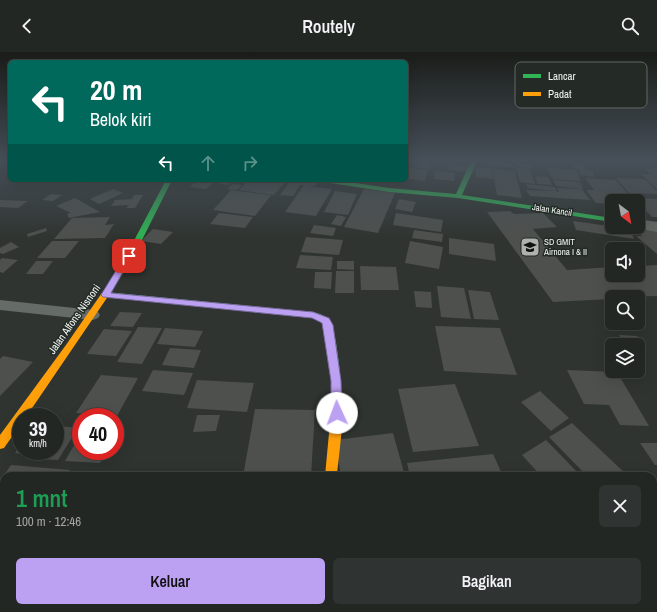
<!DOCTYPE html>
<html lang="id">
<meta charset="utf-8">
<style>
body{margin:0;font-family:"Archivo Narrow",sans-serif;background:#2f3331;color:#f1f3f6;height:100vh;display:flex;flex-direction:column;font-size:15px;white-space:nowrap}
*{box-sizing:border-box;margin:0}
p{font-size:13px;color:#a3a5a6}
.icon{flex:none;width:22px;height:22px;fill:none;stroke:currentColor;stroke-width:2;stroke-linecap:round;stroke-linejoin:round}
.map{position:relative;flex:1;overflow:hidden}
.side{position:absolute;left:0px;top:420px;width:657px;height:140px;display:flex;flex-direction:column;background:#232724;border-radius:12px 12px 0 0;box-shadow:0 4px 16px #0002,0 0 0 1px #404441}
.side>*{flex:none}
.guide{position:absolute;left:8px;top:8px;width:400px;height:122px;border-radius:6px;box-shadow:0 4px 16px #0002,0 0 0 1px #404441;background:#00695c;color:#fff;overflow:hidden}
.needle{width:26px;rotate:148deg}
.controls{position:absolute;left:605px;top:142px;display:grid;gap:8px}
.controls a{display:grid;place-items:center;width:40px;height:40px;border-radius:6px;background:#232724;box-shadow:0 4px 16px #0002,0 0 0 1px #404441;font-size:20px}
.speed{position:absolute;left:12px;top:356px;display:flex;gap:8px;font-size:20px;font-weight:700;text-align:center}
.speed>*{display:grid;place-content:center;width:52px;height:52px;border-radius:50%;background:#232724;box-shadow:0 4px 16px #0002,0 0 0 1px #404441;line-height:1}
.speed small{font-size:10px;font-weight:400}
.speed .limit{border:6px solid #d22;background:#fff;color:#111}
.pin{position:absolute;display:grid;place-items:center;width:34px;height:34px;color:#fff;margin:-17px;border-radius:8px;box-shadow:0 2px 6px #0006}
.me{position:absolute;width:44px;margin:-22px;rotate:358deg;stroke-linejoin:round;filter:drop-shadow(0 0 3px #0008)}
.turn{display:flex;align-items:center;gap:14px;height:84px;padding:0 16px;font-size:18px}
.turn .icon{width:52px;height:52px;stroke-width:2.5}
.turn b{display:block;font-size:28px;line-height:34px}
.lanes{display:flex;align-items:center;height:38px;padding:0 16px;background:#0003;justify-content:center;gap:20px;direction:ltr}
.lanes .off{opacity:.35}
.round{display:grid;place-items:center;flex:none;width:42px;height:42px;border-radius:6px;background:#2f3331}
.head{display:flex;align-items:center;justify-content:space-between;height:68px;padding:0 16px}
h1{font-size:24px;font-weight:600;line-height:30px;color:#1e9e55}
.button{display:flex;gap:8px;margin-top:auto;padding:8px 16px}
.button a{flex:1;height:46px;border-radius:6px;background:#bca0f2;color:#111;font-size:16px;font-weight:600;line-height:46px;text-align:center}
.button a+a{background:#2f3331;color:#f1f3f6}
header{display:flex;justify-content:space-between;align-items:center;height:52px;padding:0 16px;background:#232724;font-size:18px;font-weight:600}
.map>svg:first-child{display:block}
.building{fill:#4d504d}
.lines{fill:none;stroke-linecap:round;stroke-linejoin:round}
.lane{fill:#656b66;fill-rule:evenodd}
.street{fill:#656b66;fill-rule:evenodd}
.fast{fill:#30b455;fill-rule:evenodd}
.slow{fill:#ff9f0a;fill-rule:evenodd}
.route{fill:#bca0f2;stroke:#7a689d}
.labels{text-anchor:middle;stroke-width:3;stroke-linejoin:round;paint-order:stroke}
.far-street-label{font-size:9px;fill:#f1f6f2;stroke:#242b26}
.far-poi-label{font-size:9px;fill:#f1f6f2;stroke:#242b26;text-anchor:start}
.street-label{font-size:11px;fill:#f1f6f2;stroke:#242b26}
.key{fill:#242b26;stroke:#626863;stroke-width:1}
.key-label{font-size:11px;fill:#f1f6f2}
</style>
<header><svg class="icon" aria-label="back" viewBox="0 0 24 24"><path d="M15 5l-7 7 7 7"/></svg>Routely<svg class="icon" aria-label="search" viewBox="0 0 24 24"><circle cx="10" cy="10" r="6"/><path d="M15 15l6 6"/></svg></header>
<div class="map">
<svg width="657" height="560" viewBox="0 0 657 560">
<rect width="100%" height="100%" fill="#2f3430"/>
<g class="building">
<polygon points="416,109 432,109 430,117 414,115"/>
<polygon points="440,109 459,109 459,113 440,111"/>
<polygon points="486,109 512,109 514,116 486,113"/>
<polygon points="572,110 584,112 586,118 574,116"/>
<polygon points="515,111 531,112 532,116 516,114"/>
<polygon points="449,113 467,114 467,120 448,118"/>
<polygon points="476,115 491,116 493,127 476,125"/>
<polygon points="406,116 427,118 425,129 406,126"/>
<polygon points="516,116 530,117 535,132 520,130"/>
<polygon points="548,116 576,118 581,129 552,127"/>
<polygon points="492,117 515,119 522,146 497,143"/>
<polygon points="645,117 657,117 657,137 641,122 651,122"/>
<polygon points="435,118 455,121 454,129 434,127"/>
<polygon points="578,118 593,119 594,125 580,123"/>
<polygon points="535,124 548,125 552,133 537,132"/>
<polygon points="585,126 616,128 634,149 612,149 612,152 596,151 586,138 594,138"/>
<polygon points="616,126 645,127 657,139 657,142 629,141"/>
<polygon points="70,128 90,128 80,132"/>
<polygon points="197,128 216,128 206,137 190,135"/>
<polygon points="224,128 234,128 229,133 220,132"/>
<polygon points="249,128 287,128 274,143 239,138"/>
<polygon points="291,128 317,131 315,134 306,134 332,137 316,164 285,160 304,133 300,133 293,144 280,143"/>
<polygon points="553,128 580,130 583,137 556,134"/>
<polygon points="233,132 242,133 237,138 227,137"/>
<polygon points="526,132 555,135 557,140 559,140 557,136 582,137 590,148 530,144 526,138 556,139 528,136"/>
<polygon points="113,137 123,141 99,152 90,147"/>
<polygon points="364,137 395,141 378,181 344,175"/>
<polygon points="231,138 271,143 255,164 213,158"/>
<polygon points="335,139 357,142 348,163 324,160"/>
<polygon points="51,142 62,143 53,149 42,148"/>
<polygon points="134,143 143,143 135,156 126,156 129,153 111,154 115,148 132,147"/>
<polygon points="75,146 100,160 69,166 67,162 71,161 56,154"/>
<polygon points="634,146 657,147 657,165 652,165"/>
<polygon points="399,147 416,150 412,160 395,157"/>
<polygon points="0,148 28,149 18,156 0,155"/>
<polygon points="510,159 514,162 543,161 557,175 533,177 567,218 612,215 612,223 638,223 638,214 657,213 657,244 612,245 612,247 553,250 487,160"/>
<polygon points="219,161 253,165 245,176 210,172"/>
<polygon points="396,161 443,168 441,180 393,173"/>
<polygon points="337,163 346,165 341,174 331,172"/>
<polygon points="110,165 105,173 114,172 105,186 54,187 72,166"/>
<polygon points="573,169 630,177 634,187 576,178"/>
<polygon points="314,173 336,176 333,184 310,181"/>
<polygon points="46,176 47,179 28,185 27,182"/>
<polygon points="656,176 657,176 657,202 636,184 642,184 634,177"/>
<polygon points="153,177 173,180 161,192 141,189"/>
<polygon points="414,178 443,182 442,190 412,186"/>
<polygon points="306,185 343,188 339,203 301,200"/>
<polygon points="449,186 494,192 496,209 449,202"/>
<polygon points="52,189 79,189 65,206 37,206"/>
<polygon points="410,189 443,195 439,217 405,211"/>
<polygon points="11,190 19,195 3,202 0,201 0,196"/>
<polygon points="300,203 333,205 331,218 296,216"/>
<polygon points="2,206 18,208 3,221 0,220 0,208"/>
<polygon points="36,209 53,209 43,222 26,222"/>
<polygon points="337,209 354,209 354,218 337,217"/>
<polygon points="360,214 396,215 399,238 361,238"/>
<polygon points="336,219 354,219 354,241 335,241"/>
<polygon points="315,220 332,220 331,237 314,236"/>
<polygon points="437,234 464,236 471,267 441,265"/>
<polygon points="468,238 490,240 499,268 474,267"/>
<polygon points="414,239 431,240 432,256 416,255"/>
<polygon points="120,260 142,261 133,275 110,274"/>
<polygon points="435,274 500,276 517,323 444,319"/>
<polygon points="138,275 162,276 142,312 117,310"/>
<polygon points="165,276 203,279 195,295 157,292"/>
<polygon points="104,277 132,279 116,304 87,302"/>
<polygon points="619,283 637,284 646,297 638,297 638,293 626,293"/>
<polygon points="170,296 201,298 194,316 162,313"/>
<polygon points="3,304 33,310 0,344 0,307"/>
<polygon points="153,318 193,321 184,343 142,339"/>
<polygon points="567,318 617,320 649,374 620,373 609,353 584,352"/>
<polygon points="101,323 138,326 117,364 76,361"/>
<polygon points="197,328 254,331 247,360 187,356"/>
<polygon points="455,332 479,394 413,400 398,337"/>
<polygon points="540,339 569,366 551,379 521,350"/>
<polygon points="255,357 315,358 311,424 243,424"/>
<polygon points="197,363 220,363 216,379 193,380"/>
<polygon points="572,371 628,424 587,424 549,385"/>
<polygon points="59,374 78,376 58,408 38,407 43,399 55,399 55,380"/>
<polygon points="81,381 81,399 105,399 100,411 65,409"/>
<polygon points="393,381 405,424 341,424 335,388"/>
<polygon points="546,388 581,424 541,424 522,403"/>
<polygon points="640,391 657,391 657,413 655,413"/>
<polygon points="21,393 21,399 36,399 33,403 15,401"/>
<polygon points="493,402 503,424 410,424 407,411"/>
<polygon points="11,413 70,418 67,424 4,424 4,465 0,465 0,429"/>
<polygon points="657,456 657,560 633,560 629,556 653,556 653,460"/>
<polygon points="0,468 4,469 4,491 0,497"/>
<polygon points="184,556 252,556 251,560 183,560"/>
<polygon points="423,556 536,556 537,560 424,560"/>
<polygon points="546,556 615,556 618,560 548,560"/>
</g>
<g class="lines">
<polygon class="lane" points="0,248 93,258 98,260 100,263 98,266 93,268 0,258"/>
<polygon class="street" points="638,167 657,170 657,180 632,175 638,175"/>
<g class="fast">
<polygon points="471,109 477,109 462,143 612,166 612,170 458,146 389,140 324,130 321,128 335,128 389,136 456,142"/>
<polygon points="166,128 172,128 137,198 112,239 106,239 105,237 129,198"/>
<path d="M106 240 313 260C321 262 327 264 331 271 336 278 344 345 341 352L337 354 333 352 332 349 331 329 324 274 319 268 312 266 103 245 102 243 103 241Z"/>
</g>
<g class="slow">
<polygon points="109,234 113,237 26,365 21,365 21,372 4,396 0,397 0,383 66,293 106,235"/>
<path d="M337 344 341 346C346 356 338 409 337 424H325L332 349 333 346Z"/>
</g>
</g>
<linearGradient id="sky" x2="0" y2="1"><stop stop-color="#1a1d1a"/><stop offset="0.58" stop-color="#475059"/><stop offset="1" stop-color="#475059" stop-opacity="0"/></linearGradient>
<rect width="657" height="187" fill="url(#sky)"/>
<polygon class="route" points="129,201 132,204 111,241 313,260 329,266 333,273 341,329 342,361 341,365 337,366 333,365 331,361 331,329 322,271 312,266 103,245 101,243 125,204"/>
<defs>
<symbol id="school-square" viewBox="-11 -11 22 22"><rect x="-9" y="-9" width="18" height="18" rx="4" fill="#adb2ae" stroke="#242b26"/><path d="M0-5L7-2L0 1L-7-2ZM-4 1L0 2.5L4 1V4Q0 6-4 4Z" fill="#111"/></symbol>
</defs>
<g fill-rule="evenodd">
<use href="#school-square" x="519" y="184" width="22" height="22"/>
</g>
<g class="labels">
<g class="far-street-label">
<text transform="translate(552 158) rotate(9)" y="3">Jalan Kancil</text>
</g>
<g class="far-poi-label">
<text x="544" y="193">SD GMIT<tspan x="544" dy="10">Airnona I &amp; II</tspan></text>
</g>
<g class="street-label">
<text transform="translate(74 267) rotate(-55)" y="4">Jalan Alfons Nisnoni</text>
</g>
</g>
<rect x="515" y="10" width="132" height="46" rx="6" class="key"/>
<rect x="523" y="22" width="18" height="4" fill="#30b455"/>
<rect x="523" y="40" width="18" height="4" fill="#ff9f0a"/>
<g class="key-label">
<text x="548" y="28">Lancar</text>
<text x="548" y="46">Padat</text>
</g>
</svg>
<div class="controls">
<a><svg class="needle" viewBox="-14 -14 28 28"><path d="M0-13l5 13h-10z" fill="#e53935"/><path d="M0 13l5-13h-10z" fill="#a3a5a6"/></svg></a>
<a><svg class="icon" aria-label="sound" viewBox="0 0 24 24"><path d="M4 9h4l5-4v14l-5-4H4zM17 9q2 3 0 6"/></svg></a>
<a><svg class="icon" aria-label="search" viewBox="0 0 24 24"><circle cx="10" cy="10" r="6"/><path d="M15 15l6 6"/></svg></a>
<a><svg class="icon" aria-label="layers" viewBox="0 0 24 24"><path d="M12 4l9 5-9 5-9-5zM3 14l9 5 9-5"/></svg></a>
</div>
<div class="speed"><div>39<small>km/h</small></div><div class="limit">40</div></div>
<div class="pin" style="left:129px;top:204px;background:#d93025"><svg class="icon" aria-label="arrive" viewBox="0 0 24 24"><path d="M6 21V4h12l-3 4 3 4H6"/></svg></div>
<svg class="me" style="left:337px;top:361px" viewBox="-20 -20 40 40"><circle r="19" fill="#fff"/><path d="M0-13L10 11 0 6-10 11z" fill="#bca0f2"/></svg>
<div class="guide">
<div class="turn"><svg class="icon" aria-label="left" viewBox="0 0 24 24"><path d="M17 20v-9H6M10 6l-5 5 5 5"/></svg><div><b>20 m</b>Belok kiri</div></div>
<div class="lanes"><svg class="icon" aria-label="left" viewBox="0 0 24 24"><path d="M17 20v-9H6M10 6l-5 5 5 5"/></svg><svg class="icon off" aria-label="ahead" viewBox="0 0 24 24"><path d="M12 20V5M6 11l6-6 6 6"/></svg><svg class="icon off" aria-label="right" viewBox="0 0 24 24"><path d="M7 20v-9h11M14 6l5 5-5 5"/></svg></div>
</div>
<section class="side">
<div class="head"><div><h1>1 mnt</h1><p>100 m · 12:46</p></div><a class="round"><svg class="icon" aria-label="close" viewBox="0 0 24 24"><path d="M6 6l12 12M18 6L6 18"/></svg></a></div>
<div class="button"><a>Keluar</a><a>Bagikan</a></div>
</section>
</div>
